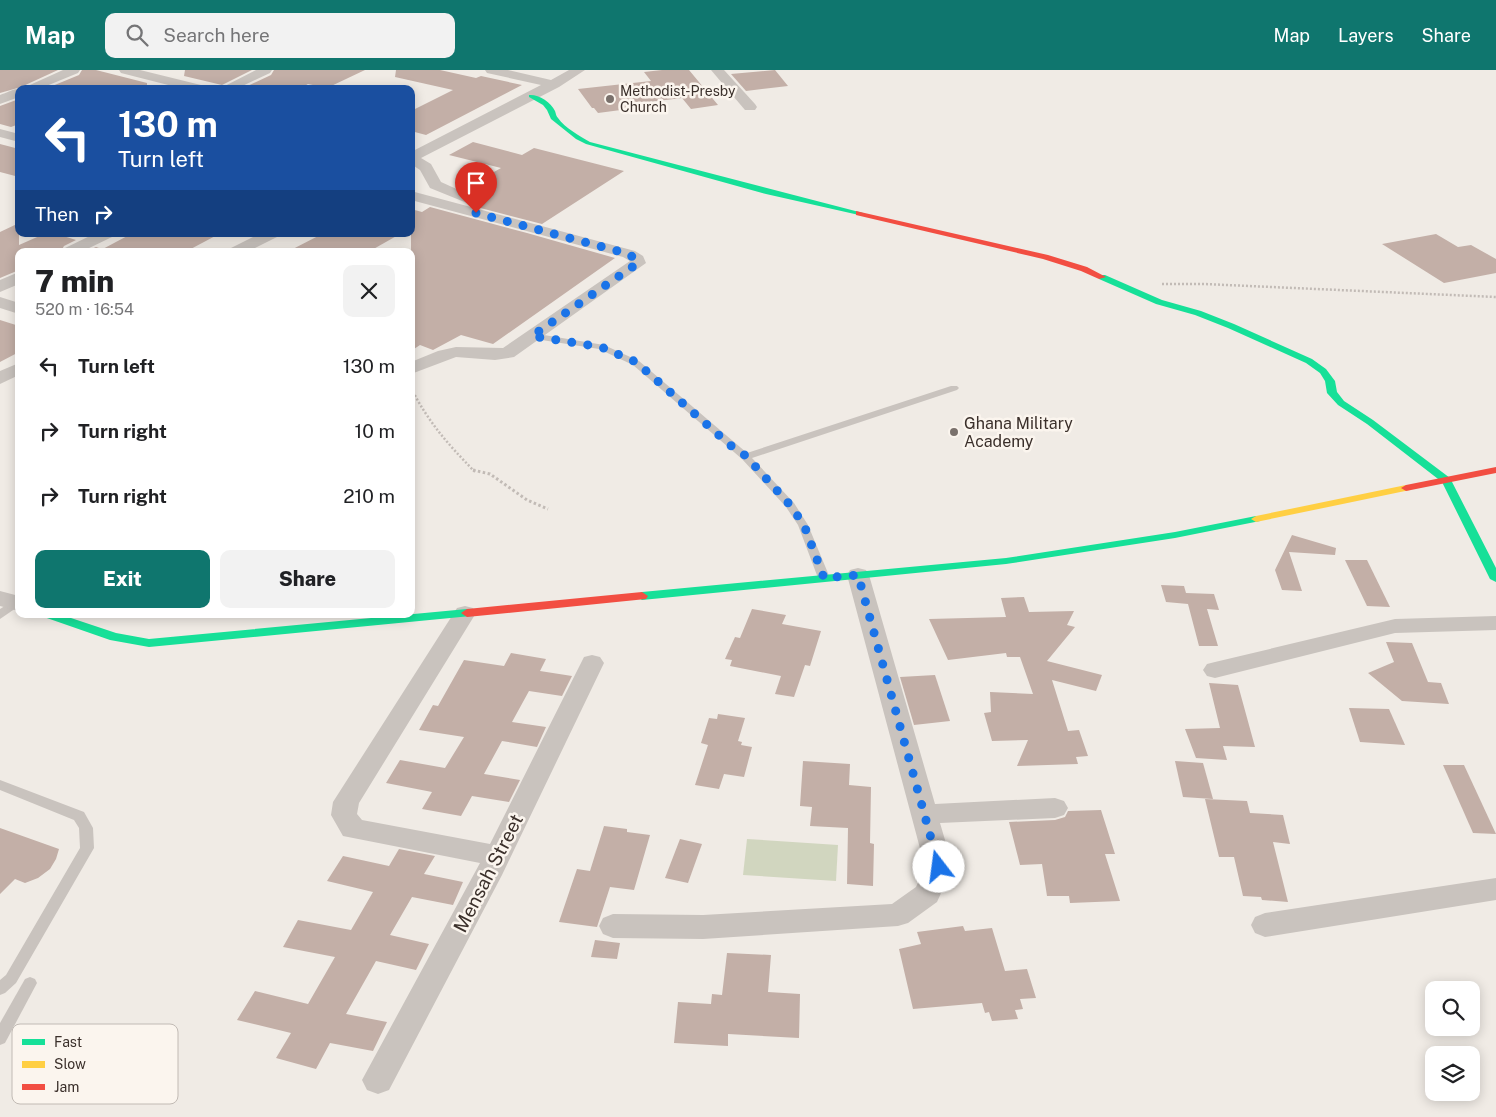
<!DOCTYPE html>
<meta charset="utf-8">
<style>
body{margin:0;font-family:"Public Sans",sans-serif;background:#f2f2f2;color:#202124;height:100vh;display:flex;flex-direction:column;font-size:19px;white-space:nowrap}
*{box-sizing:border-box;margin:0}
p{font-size:16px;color:#757577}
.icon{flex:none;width:28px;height:28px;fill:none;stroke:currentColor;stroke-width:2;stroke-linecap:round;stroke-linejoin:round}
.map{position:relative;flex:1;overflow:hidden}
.panel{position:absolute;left:15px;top:178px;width:400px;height:370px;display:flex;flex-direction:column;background:#fff;border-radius:10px;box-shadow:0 2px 12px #0003}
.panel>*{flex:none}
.top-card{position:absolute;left:15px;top:15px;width:400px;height:152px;border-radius:10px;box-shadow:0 2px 12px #0003;background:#1a4fa0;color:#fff;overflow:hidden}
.tools{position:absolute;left:1425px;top:911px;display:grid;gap:10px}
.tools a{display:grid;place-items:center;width:55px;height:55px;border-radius:10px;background:#fff;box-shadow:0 2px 12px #0003;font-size:25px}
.pin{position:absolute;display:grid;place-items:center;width:42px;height:42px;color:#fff;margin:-51px -21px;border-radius:50% 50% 50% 0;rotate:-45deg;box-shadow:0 0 5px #0007}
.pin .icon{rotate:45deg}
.me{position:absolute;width:55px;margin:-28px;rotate:345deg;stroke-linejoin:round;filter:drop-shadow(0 0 4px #0008)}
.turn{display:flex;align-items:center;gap:18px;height:105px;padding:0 20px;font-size:22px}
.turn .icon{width:65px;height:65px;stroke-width:2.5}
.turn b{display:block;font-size:35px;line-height:42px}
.then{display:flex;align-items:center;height:48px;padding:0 20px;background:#0003;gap:10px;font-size:19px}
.round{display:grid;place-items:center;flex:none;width:52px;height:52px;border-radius:10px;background:#f2f2f2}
.summary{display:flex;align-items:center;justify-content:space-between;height:85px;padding:0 20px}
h1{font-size:30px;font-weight:800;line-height:38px}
.primary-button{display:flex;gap:10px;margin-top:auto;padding:10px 20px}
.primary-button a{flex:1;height:58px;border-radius:10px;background:#0f766e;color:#fff;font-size:20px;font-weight:800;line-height:58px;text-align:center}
.primary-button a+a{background:#f2f2f2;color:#202124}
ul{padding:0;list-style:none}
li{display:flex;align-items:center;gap:15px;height:65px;padding:0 20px}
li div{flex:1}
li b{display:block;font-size:19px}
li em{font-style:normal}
header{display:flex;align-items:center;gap:30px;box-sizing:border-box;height:70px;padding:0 25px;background:#0f766e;color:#fff}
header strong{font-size:24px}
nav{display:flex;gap:28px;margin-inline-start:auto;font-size:18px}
.search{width:350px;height:45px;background:#f2f2f2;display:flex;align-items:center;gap:12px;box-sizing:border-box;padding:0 18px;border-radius:10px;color:#757577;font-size:19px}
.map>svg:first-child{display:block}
.green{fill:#d1d6bf}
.building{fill:#c3afa7}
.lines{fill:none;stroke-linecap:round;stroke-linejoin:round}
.path-far1{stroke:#c2bbb6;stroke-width:2.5;stroke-dasharray:2 2;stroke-linecap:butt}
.path{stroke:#c2bbb6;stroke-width:3;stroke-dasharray:2.5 2.5;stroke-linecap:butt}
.lane{fill:#c9c3be;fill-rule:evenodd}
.street{fill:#c9c3be;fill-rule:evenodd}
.fast{fill:#16e098;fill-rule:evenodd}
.slow{fill:#ffcf43;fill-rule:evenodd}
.jam{fill:#f24e42;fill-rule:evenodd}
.route{stroke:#1a73e8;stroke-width:9;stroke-dasharray:0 16.2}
.poi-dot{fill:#7a716c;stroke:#fbf5ee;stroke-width:2}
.labels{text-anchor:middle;stroke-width:5;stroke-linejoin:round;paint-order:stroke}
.far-poi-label{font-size:14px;fill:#3b302b;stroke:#fbf5ee;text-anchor:start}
.poi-label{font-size:16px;fill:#3b302b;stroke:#fbf5ee;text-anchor:start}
.near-street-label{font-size:19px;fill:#3b302b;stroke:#fbf5ee}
.key{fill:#fbf5ee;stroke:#c1bab4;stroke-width:1}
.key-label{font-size:14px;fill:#3b302b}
</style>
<header>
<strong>Map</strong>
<div class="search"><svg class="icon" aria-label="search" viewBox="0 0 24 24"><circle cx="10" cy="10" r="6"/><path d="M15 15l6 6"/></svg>Search here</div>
<nav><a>Map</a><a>Layers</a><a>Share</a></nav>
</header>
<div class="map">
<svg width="1496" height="1047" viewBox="0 0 1496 1047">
<rect width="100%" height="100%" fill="#f0ebe5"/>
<polygon class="green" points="747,769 838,775 836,811 743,805"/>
<g class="building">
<polygon points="0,0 58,0 21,17 0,23"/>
<polygon points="82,0 96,0 147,13 147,19 45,19 79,5"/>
<polygon points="185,0 252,0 222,15 184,6"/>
<polygon points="274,0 365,0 327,18 308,14 299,19 276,16 269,19 241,19 271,5"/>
<polygon points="396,0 440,0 476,8 481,6 522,15 426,65 411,61 411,41 453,20 395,7"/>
<polygon points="662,0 689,0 718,35 691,39 682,28 633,34 636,38 598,43 594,38 592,38 578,19 651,11 644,2"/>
<polygon points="775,0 788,16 746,21 731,4"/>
<polygon points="19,29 19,54 11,57 0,54 0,36"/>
<polygon points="473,72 522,85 534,78 624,101 542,154 469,135 474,133 476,128 473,124 462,120 501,98 449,85"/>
<polygon points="0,74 19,79 19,107 0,102"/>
<polygon points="430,137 527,163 615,188 493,274 461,265 433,280 420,275 411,281 411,139 422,142"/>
<polygon points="19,153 19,175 44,164 57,164 76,170 64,176 61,181 19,181 19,200 0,208 0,162"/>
<polygon points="131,164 219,164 187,181 87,181 96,177 99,178 99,181"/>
<polygon points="322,164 400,164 370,181 289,181"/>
<polygon points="1436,164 1458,177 1471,175 1496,189 1496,203 1444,213 1382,174"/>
<polygon points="0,250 19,256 19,282 0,292"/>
<polygon points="1292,465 1336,478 1335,485 1289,482 1302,521 1282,520 1275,500"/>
<polygon points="1345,490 1367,490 1390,537 1367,536"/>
<polygon points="1161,515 1184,516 1186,523 1214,524 1219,540 1207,539 1218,576 1199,576 1188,534 1166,532"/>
<polygon points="1024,527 1029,542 1074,541 1067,555 1075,557 1047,591 1102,605 1096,621 1052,610 1068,661 1079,660 1088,686 1076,687 1078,694 1017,696 1028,670 992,671 984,643 991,642 990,622 1033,624 1020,587 1007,587 1006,583 948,590 929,549 1006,547 1001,528"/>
<polygon points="752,539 786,545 782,554 821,561 810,596 805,595 794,627 775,624 781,606 730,596 732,590 725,589 735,567 740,568"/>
<polygon points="1386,572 1412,573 1428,612 1441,613 1449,634 1402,631 1368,603 1394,592"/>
<polygon points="511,583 546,589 540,601 572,606 562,626 529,621 512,652 546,657 537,677 502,671 484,704 520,710 509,732 472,726 461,746 422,739 432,722 386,713 400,690 445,698 464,667 419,660 433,635 438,636 464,590 504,596"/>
<polygon points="935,605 950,651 914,655 900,607"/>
<polygon points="1209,613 1238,615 1255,677 1223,676 1227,690 1196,688 1185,659 1220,658"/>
<polygon points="1349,638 1389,639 1405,675 1360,672"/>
<polygon points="718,644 745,648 738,671 742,672 741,675 752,677 744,707 724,704 719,719 695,715 708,675 701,673 709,648 717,649"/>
<polygon points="803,691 850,694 849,715 871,717 870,773 874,774 873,816 847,814 848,758 810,756 812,737 800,736"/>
<polygon points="1175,691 1203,693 1213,729 1183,727"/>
<polygon points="1443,695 1464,695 1496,764 1473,763"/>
<polygon points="1205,729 1247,731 1250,743 1283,745 1290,774 1273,772 1288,832 1262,830 1261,827 1243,826 1234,787 1219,787"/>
<polygon points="1101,740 1115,784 1105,784 1120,831 1070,833 1069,826 1047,826 1042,794 1020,795 1009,752 1055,750 1065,747 1068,741"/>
<polygon points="604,756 627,759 627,762 650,765 634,820 610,817 597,857 559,852 577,799 590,801"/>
<polygon points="0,758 59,779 56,789 50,799 38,808 25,813 15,809 0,824"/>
<polygon points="680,769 702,774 688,813 665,808"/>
<polygon points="399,779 435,786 424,804 463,812 453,835 412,827 390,865 429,874 416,900 376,891 346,944 387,952 373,981 330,973 316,999 276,988 291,963 237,950 255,921 308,934 335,887 283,877 298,850 351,860 373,822 327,811 343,786 389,796"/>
<polygon points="963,856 965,861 992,858 1005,901 1027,899 1036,928 1020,929 1023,939 1015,940 1018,949 992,951 989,942 985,943 982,933 913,939 899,879 921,874 917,862"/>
<polygon points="595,870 620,873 617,889 591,887"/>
<polygon points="727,883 771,885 768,922 800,924 799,968 728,964 728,976 674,973 678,932 711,934 712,924 722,925"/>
</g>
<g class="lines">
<g class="path-far1">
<polyline points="1162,214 1204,214 1496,227"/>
<path d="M411 318C429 353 447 373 474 401L477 402"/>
</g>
<polyline class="path" points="473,400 490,404 527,430 548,439"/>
<g class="lane">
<polygon points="532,263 604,275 639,291 747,383 951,316 957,316 959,318 957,320 752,388 794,433 808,455 830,508 824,511 818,508 798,455 786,437 742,389 633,295 599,279 529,268 529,264"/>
<polygon points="16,529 19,530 19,536 0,549 0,539"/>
<polygon points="0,710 84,742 93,758 94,778 16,913 5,923 0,925 0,910 6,905 80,778 79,758 74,750 0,720"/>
<polygon points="30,907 35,909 37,913 5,973 0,975 0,953 25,909"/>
</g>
<g class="street">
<path d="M63 0H80L78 3 39 19H19V27L0 34V25C7 23 14 18 21 19Z"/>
<polygon points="119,0 140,0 205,16 206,19 184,19 121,3"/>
<polygon points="256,0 272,0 270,3 236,19 219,19"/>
<polygon points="485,0 508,0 551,10 569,0 585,0 559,17 421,88 431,94 441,112 472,126 474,129 472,132 467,133 430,118 420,100 411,94 411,82 541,15 487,3"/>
<polygon points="711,0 724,0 755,34 757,37 755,40 745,40"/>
<polygon points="0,59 19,64 19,72 0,67"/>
<polygon points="411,121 635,181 643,186 646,193 514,287 495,290 456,287 411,304 411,292 438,281 456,277 503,278 630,191 623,187 411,130"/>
<polygon points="94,164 114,164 112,167 83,181 63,181 65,178"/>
<polygon points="259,164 279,164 277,167 249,181 229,181 231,178"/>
<polygon points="19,202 19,214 0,222 0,210"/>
<polygon points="0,227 19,233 19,244 0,238"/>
<polygon points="19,293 19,305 0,314 0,301"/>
<polygon points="858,498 866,500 869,505 935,734 1055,728 1064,731 1068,738 1064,745 1055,748 940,753 953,797 937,832 908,853 898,856 703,869 613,868 603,864 599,856 603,848 613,844 703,845 892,834 916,817 925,797 847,505 850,500"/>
<polygon points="0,521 19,526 19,541 0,536"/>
<polygon points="465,536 473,538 476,543 359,733 357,744 362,750 490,774 584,587 592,585 600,587 604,593 502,805 389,1020 378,1024 367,1020 362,1010 480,793 343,766 331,745 333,732 457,538"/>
<polygon points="1496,546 1496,560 1395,563 1215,608 1207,606 1203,600 1207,594 1215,592 1395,549"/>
<polygon points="1496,808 1496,830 1265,867 1255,863 1251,855 1255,847 1265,843"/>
</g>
<g class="fast">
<path d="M529 25C538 24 551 32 555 41 556 44 556 46 558 48 565 58 580 66 590 72L863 143 859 145 766 124 586 74 576 69 551 49 547 40 543 35 529 27Z"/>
<polygon points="1099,205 1105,205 1162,230 1201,241 1234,254 1312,289 1326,299 1335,311 1337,322 1344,331 1373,350 1450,408 1496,498 1496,512 1490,509 1442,412 1367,354 1338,335 1327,323 1325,311 1320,303 1306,293 1228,258 1195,245 1156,234 1099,209"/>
<polygon points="1256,446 1261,449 1260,451 1175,468 1006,494 642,530 636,526 642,522 1006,488 1175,462"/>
<polygon points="467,539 471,540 473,543 471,546 149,577 110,570 44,547 42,544 59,544 116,563 149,569"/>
</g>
<polygon class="slow" points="1406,415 1410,416 1411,418 1410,420 1256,452 1251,449 1256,446"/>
<g class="jam">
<polygon points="856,141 1048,185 1087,197 1106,207 1099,209 1081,201 1043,189 856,145"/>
<polygon points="1496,397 1496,403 1406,421 1401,418 1406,415"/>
<polygon points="642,522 648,526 646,529 467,547 461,543 467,539"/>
</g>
</g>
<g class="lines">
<polyline class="route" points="476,143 629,184 636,190 638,193 532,266 601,277 636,292 730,375 746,386 790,435 804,455 824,508 858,505 939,797"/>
</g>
<g class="poi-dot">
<circle cx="610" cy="29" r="5"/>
<circle cx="954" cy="362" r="5"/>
</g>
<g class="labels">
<g class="far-poi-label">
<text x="620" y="26">Methodist-Presby<tspan x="620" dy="16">Church</tspan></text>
</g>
<g class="poi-label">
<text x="964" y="359">Ghana Military<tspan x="964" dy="18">Academy</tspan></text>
</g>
<g class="near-street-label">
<text transform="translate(488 803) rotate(-63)" y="7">Mensah Street</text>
</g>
</g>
<rect x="12" y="954" width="166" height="80" rx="8" class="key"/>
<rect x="22" y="969" width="23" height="6" fill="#16e098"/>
<rect x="22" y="991" width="23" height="7" fill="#ffcf43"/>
<rect x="22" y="1014" width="23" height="6" fill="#f24e42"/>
<g class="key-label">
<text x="54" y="977">Fast</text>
<text x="54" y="999">Slow</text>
<text x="54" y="1022">Jam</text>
</g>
</svg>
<div class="tools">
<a><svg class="icon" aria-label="search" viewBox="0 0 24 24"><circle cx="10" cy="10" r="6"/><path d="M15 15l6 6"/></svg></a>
<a><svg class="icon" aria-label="layers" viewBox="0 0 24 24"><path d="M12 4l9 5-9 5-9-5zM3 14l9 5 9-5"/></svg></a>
</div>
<div class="pin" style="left:476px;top:143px;background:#d93025"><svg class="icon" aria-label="arrive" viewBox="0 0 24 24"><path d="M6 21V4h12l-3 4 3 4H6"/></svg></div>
<svg class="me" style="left:939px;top:797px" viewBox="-20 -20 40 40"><circle r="19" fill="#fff"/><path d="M0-13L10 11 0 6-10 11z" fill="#1a73e8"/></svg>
<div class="top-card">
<div class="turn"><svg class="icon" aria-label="left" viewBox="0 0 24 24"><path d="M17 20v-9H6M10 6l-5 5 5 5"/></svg><div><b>130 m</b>Turn left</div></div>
<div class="then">Then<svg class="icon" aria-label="right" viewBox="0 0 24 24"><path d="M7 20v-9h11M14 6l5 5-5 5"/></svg></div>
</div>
<section class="panel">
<div class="summary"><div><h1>7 min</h1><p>520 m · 16:54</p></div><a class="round"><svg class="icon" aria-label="close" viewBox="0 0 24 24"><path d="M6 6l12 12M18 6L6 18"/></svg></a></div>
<ul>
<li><svg class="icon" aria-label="left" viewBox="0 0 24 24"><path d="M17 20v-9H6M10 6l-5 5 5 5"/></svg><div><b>Turn left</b></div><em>130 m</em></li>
<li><svg class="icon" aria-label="right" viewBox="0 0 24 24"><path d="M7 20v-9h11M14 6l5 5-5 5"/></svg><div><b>Turn right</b></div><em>10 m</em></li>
<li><svg class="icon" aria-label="right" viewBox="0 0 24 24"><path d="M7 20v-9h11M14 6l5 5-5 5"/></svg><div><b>Turn right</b></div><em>210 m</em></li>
</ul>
<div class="primary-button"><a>Exit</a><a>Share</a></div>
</section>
</div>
